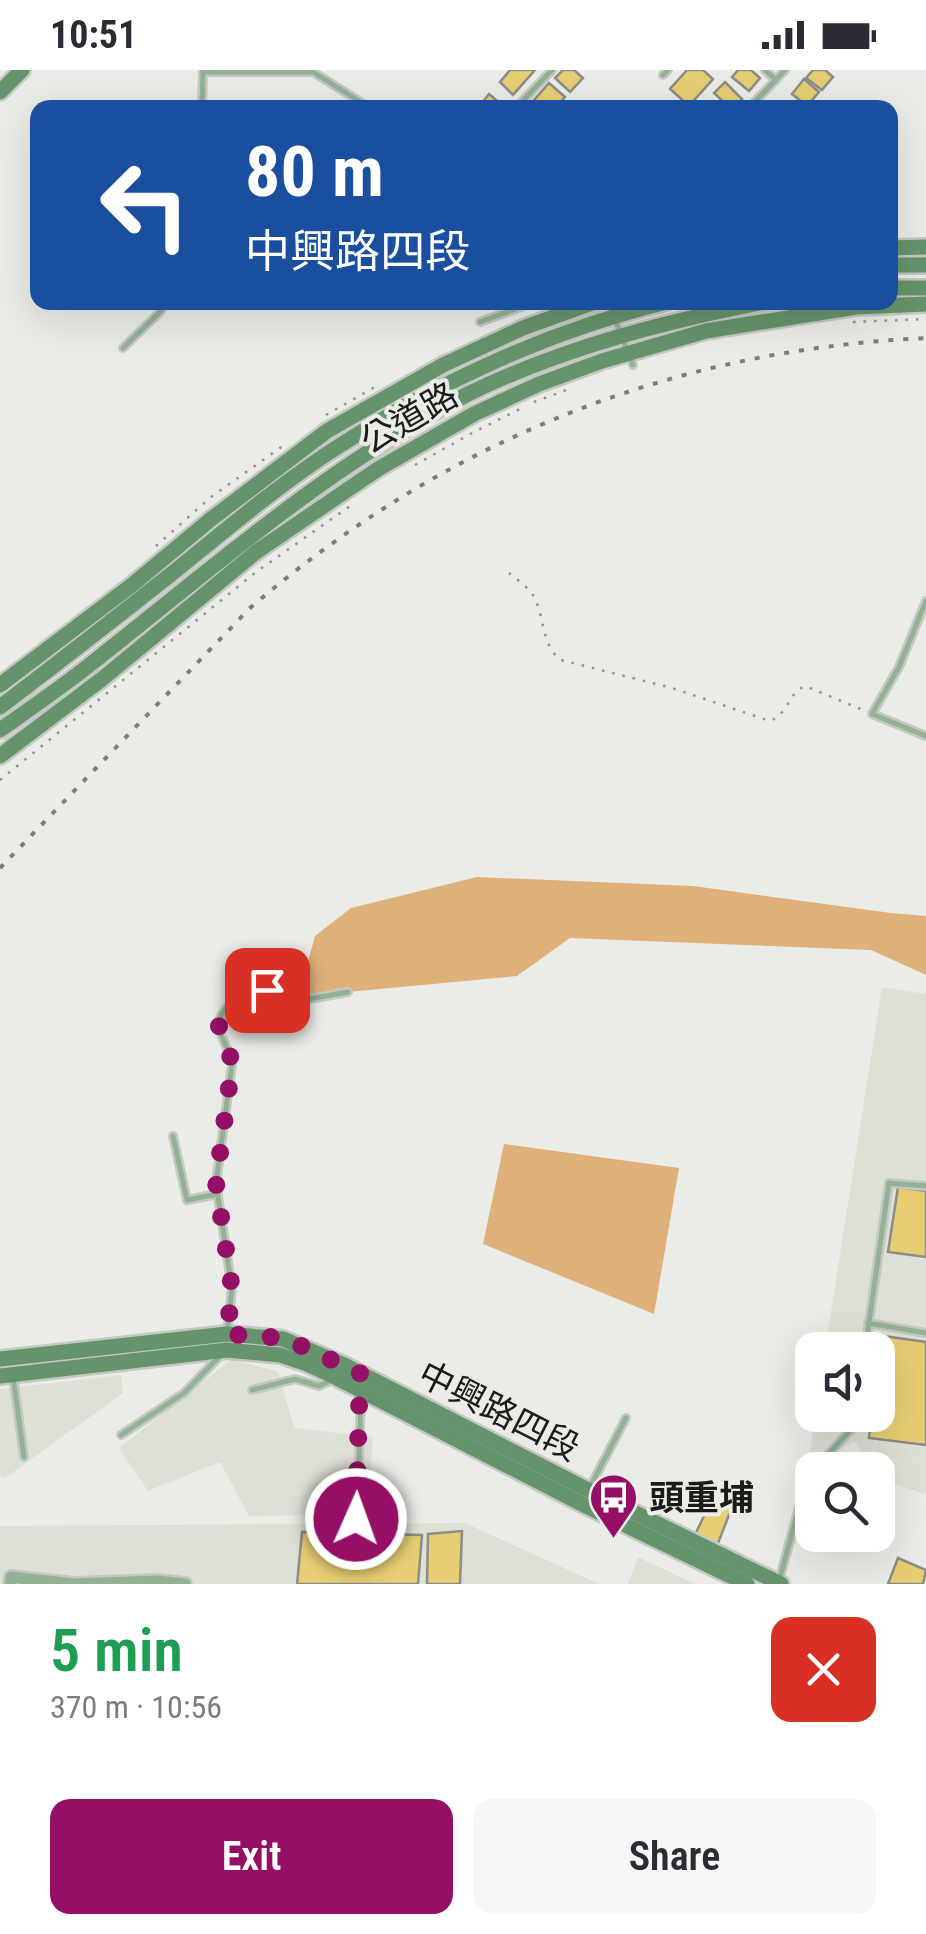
<!DOCTYPE html>
<meta charset="utf-8">
<style>
body{margin:0;font-family:"Roboto Condensed","Noto Sans TC",sans-serif;background:#f7f7f7;color:#2b2b33;height:100vh;display:flex;flex-direction:column;font-size:38px;white-space:nowrap}
*{box-sizing:border-box;margin:0}
p{font-size:32px;color:#7c7c81}
.icon{flex:none;width:55px;height:55px;fill:none;stroke:currentColor;stroke-width:2;stroke-linecap:round;stroke-linejoin:round}
.map{position:relative;height:1514px;overflow:hidden}
.drawer{display:flex;flex-direction:column;background:#fff;flex:1}
.drawer>*{flex:none}
.guide{position:absolute;left:30px;top:30px;width:868px;height:210px;border-radius:20px;box-shadow:0 10px 40px #0002;background:#1a4fa0;color:#fff;overflow:hidden}
.controls{position:absolute;left:795px;top:1262px;display:grid;gap:20px}
.controls a{display:grid;place-items:center;width:100px;height:100px;border-radius:20px;background:#fff;box-shadow:0 10px 40px #0002;font-size:50px}
.pin{position:absolute;display:grid;place-items:center;width:85px;height:85px;color:#fff;margin:-42px;border-radius:20px;box-shadow:0 5px 15px #0006}
.me{position:absolute;width:110px;margin:-55px;rotate:2deg;stroke-linejoin:round;filter:drop-shadow(0 0 8px #0008)}
.turn{display:flex;align-items:center;gap:35px;height:210px;padding:0 50px;font-size:45px}
.turn .icon{width:130px;height:130px;stroke-width:2.5}
.turn b{display:block;font-size:70px;line-height:85px}
.round{display:grid;place-items:center;flex:none;width:105px;height:105px;border-radius:20px;background:#f7f7f7}
.head{display:flex;align-items:center;justify-content:space-between;height:170px;padding:0 50px}
h1{font-size:60px;font-weight:600;line-height:75px;color:#1e9e55}
.action{display:flex;gap:20px;margin-top:auto;padding:20px 50px}
.action a{flex:1;height:115px;border-radius:20px;background:#960f66;color:#fff;font-size:40px;font-weight:600;line-height:115px;text-align:center}
.action a+a{background:#f7f7f7;color:#2b2b33}
.status{display:flex;justify-content:space-between;align-items:center;height:70px;padding:0 50px;background:#fff;direction:ltr}
.status svg{height:28px;fill:currentColor}
.map>svg:first-child{display:block}
.built{fill:#dde1d5}
.green{fill:#e0b07b}
.building{fill:#e7ce73;stroke:#8d8c88;stroke-width:2.5}
.lines{fill:none;stroke-linecap:round;stroke-linejoin:round}
.lane-casing{stroke:#c5c7c2;stroke-width:10}
.street-casing{stroke:#c5c7c2;stroke-width:16}
.secondary-casing{stroke:#c5c7c2;stroke-width:20}
.path{stroke:#939591;stroke-width:2.5;stroke-dasharray:2.5 8;stroke-linecap:butt}
.lane{stroke:#92b195;stroke-width:5}
.street{stroke:#92b195;stroke-width:11}
.secondary{stroke:#65936b;stroke-width:15}
.rail{stroke:#7d7e7b;stroke-width:4;stroke-dasharray:5 10;stroke-linecap:butt}
.route{stroke:#960f66;stroke-width:18;stroke-dasharray:0 32.4}
.labels{text-anchor:middle;stroke-width:8;stroke-linejoin:round;paint-order:stroke}
.street-label{font-size:35px;fill:#1b1c1a;stroke:#eaece7}
.poi-label{font-size:35px;font-weight:bold;fill:#1b1c1a;stroke:#eaece7;text-anchor:start}
</style>
<div class="status"><b>10:51</b><svg viewBox="0 0 49 12"><path d="M0 12V9h3v3zM5 12V6h3v6zM10 12V3h3v9zM15 12V0h3v12zM26 1h20v11H26zM47 4h2v5h-2z"/></svg></div>
<div class="map">
<svg width="926" height="1514" viewBox="0 0 926 1514">
<rect width="100%" height="100%" fill="#eaece7"/>
<g class="built">
<polygon points="882,917 926,924 926,1424 881,1410 878,1400 874,1400 854,1371 820,1393 810,1381 815,1345 878,1345 878,1280 825,1280"/>
<polygon points="231,1290 278,1301 294,1358 373,1367 367,1444 249,1446 220,1392 148,1421 119,1378"/>
<polygon points="121,1305 123,1323 5,1408 0,1406 0,1319"/>
<polygon points="465,1453 599,1514 0,1514 0,1456"/>
<polygon points="638,1487 695,1514 628,1514"/>
</g>
<g class="green">
<polygon points="477,807 693,816 891,843 926,846 926,905 871,880 570,868 517,906 316,925 247,962 237,927 295,911 306,899 315,866 351,838"/>
<polygon points="504,1074 679,1098 654,1244 483,1174"/>
</g>
<g class="building">
<polygon points="510,0 535,0 513,25 500,12"/>
<polygon points="563,0 574,0 583,8 570,22 555,8"/>
<polygon points="687,0 703,0 713,9 689,36 670,19"/>
<polygon points="738,0 751,0 760,8 749,21 732,7"/>
<polygon points="813,0 825,0 833,7 822,20 806,8"/>
<polygon points="804,9 819,22 807,36 792,24"/>
<polygon points="725,12 742,29 734,38 730,38 714,23"/>
<polygon points="549,13 565,27 556,38 527,38"/>
<polygon points="489,24 503,36 502,38 478,38"/>
<polygon points="898,1117 926,1121 926,1187 888,1182"/>
<polygon points="884,1266 926,1272 926,1375 869,1368 872,1345 878,1345 878,1311"/>
<polygon points="711,1431 732,1437 717,1476 694,1467"/>
<polygon points="462,1461 460,1514 427,1514 428,1464"/>
<polygon points="302,1462 422,1465 418,1514 297,1514"/>
<polygon points="898,1488 926,1500 923,1514 888,1514"/>
</g>
<g class="lines">
<defs>
<g id="lane">
<polyline points="765,0 776,10"/>
<polyline points="203,2 313,2 370,38"/>
<polyline points="663,5 668,0"/>
<polyline points="202,38 203,1"/>
<polyline points="516,38 552,0"/>
<polyline points="749,38 785,0"/>
<polyline points="611,232 614,247 633,295"/>
<polyline points="480,252 534,232"/>
<polyline points="123,278 161,241 165,232"/>
<polyline points="926,531 899,597 872,644 926,666"/>
<polyline points="173,1066 187,1130 218,1124"/>
<polyline points="868,1253 926,1263"/>
<path d="M227 1263 232 1219 216 1113 232 995C231 984 225 975 221 964 210 937 245 926 267 920L298 931 348 922"/>
<polyline points="865,1280 889,1113 926,1116"/>
<polyline points="13,1306 24,1387"/>
<polyline points="252,1320 295,1309 319,1316 330,1311"/>
<polyline points="121,1365 184,1323 220,1286"/>
<polyline points="817,1400 820,1393 858,1352 859,1345"/>
<polyline points="590,1417 626,1348"/>
<polyline points="357,1449 361,1326"/>
<polyline points="779,1511 798,1441 812,1410"/>
</g>
<polyline id="street" points="10,1514 11,1507 74,1514 157,1511 185,1514"/>
<g id="secondary">
<polyline points="0,22 22,0"/>
<polyline points="890,178 926,177"/>
<polyline points="890,195 926,195"/>
<polyline points="890,218 926,218"/>
<polyline points="0,615 132,515 210,450 327,361 443,295 523,258 595,232"/>
<path d="M0 637C59 592 117 547 175 501 228 458 281 413 339 376 438 312 552 260 667 232"/>
<path d="M0 660C31 638 62 617 92 593 213 498 330 394 468 324 562 278 663 252 765 232"/>
<polyline points="0,686 102,609 256,482 378,399 474,344 539,314 602,291 706,261 856,237 926,234"/>
<polyline points="0,1289 227,1264 283,1269 344,1295 588,1420 781,1514"/>
<polyline points="0,1306 227,1280 280,1285 307,1294 337,1308 584,1435 747,1514"/>
</g>
</defs>
<use href="#lane" class="lane-casing"/>
<use href="#street" class="street-casing"/>
<use href="#secondary" class="secondary-casing"/>
<g class="path">
<polyline points="853,252 925,249"/>
<polyline points="534,332 569,319"/>
<polyline points="326,345 380,314"/>
<polyline points="415,395 474,362 522,338"/>
<polyline points="156,476 211,427 287,373"/>
<path d="M509 503C516 509 528 517 533 525 545 545 541 576 561 590L672 618 770 651C789 643 788 623 805 616L863 640"/>
<polyline points="0,710 256,502 353,434"/>
</g>
<use href="#lane" class="lane"/>
<use href="#street" class="street"/>
<use href="#secondary" class="secondary"/>
<path class="rail" d="M0 798 250 538C445 371 669 280 926 268"/>
</g>
<g class="lines">
<path class="route" d="M267 920C246 926 210 937 221 964 225 975 231 984 232 995L216 1113 232 1219 227 1264 284 1268 360 1303 356 1449"/>
</g>
<defs>
<symbol id="bus-pin" viewBox="-11 -11 22 30"><path d="M0 17L-7.5 6A9.5 9.5 0 1 1 7.5 6Z" fill="#960f66" stroke="#eaece7"/><path d="M-5-6H5V4H4V6H2V4H-2V6H-4V4H-5ZM-3.5-4V0h7V-4ZM-3.5 1.2v1.5H-2V1.2ZM2 1.2v1.5H3.5V1.2Z" fill="#fff"/></symbol>
</defs>
<g fill-rule="evenodd">
<use href="#bus-pin" x="586" y="1400" width="55" height="75"/>
</g>
<g class="labels">
<g class="street-label">
<text transform="translate(409 348) rotate(-30)" y="12">公道路</text>
<text transform="translate(499 1341) rotate(27)" y="12">中興路四段</text>
</g>
<g class="poi-label">
<text x="649" y="1440">頭重埔</text>
</g>
</g>
</svg>
<div class="controls">
<a><svg class="icon" aria-label="sound" viewBox="0 0 24 24"><path d="M4 9h4l5-4v14l-5-4H4zM17 9q2 3 0 6"/></svg></a>
<a><svg class="icon" aria-label="search" viewBox="0 0 24 24"><circle cx="10" cy="10" r="6"/><path d="M15 15l6 6"/></svg></a>
</div>
<div class="pin" style="left:267px;top:920px;background:#d93025"><svg class="icon" aria-label="arrive" viewBox="0 0 24 24"><path d="M6 21V4h12l-3 4 3 4H6"/></svg></div>
<svg class="me" style="left:356px;top:1449px" viewBox="-20 -20 40 40"><circle r="17" fill="#960f66" stroke="#fff" stroke-width="3"/><path d="M0-11L8 9 0 5-8 9z" fill="#fff"/></svg>
<div class="guide">
<div class="turn"><svg class="icon" aria-label="left" viewBox="0 0 24 24"><path d="M17 20v-9H6M10 6l-5 5 5 5"/></svg><div><b>80 m</b>中興路四段</div></div>
</div>
</div>
<section class="drawer">
<div class="head"><div><h1>5 min</h1><p>370 m · 10:56</p></div><a class="round" style="background:#d93025;color:#fff"><svg class="icon" aria-label="close" viewBox="0 0 24 24"><path d="M6 6l12 12M18 6L6 18"/></svg></a></div>
<div class="action"><a>Exit</a><a>Share</a></div>
</section>
